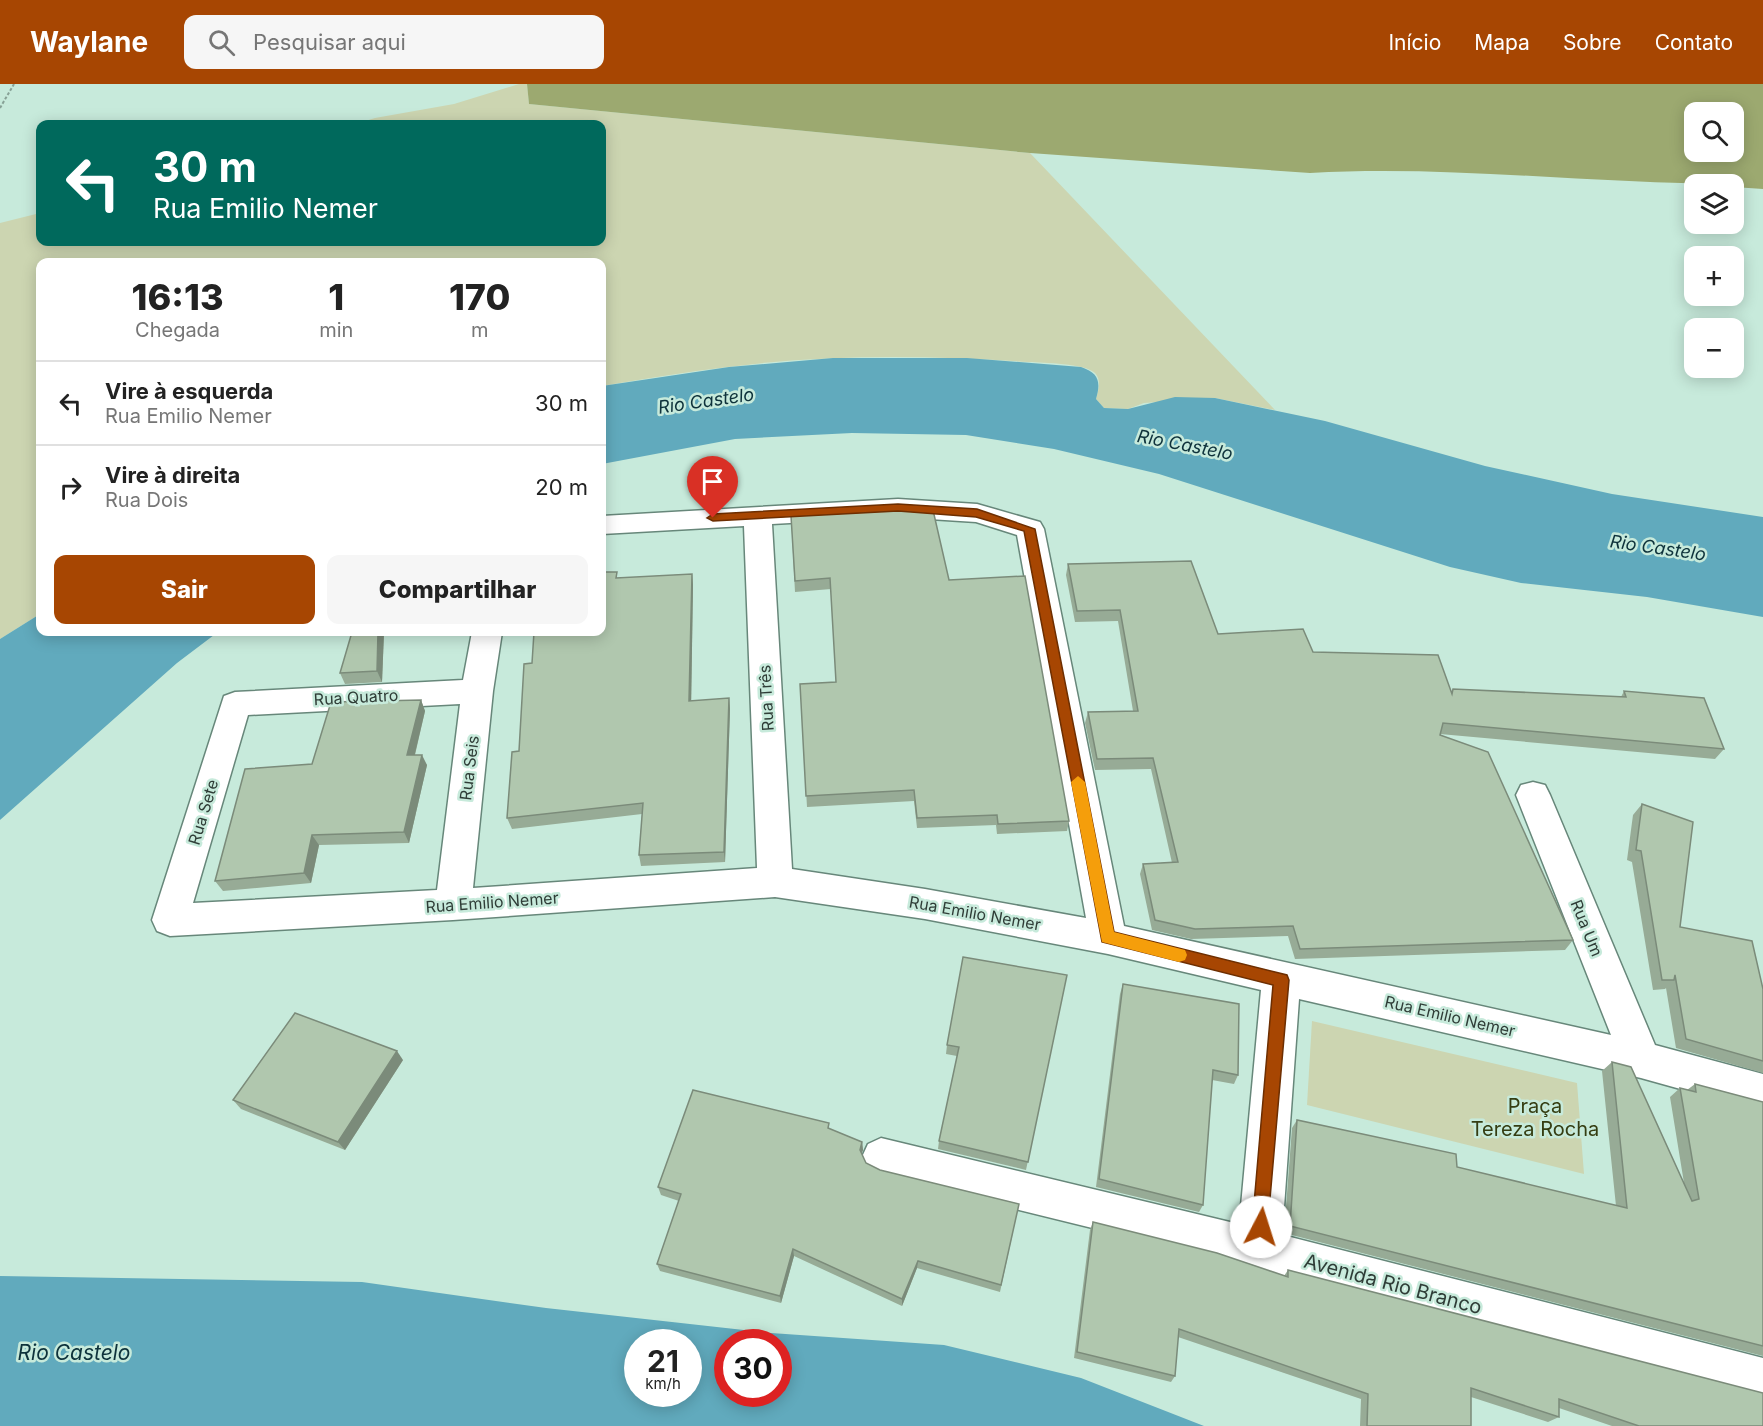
<!DOCTYPE html>
<html lang="pt">
<meta charset="utf-8">
<style>
body{margin:0;font-family:Inter,sans-serif;background:#f6f6f6;color:#222;height:100vh;display:flex;flex-direction:column;font-size:22px;white-space:nowrap}
*{box-sizing:border-box;margin:0}
p{font-size:20px;color:#767676}
.icon{flex:none;width:33px;height:33px;fill:none;stroke:currentColor;stroke-width:2;stroke-linecap:round;stroke-linejoin:round}
.map{position:relative;flex:1;overflow:hidden}
.details{position:absolute;left:36px;top:174px;width:570px;height:378px;display:flex;flex-direction:column;background:#fff;border-radius:12px;box-shadow:0 3px 15px #0003}
.details>*{flex:none}
.top-card{position:absolute;left:36px;top:36px;width:570px;height:126px;border-radius:12px;box-shadow:0 3px 15px #0003;background:#00695c;color:#fff;overflow:hidden}
.controls{position:absolute;left:1684px;top:18px;display:grid;gap:12px}
.controls a{display:grid;place-items:center;width:60px;height:60px;border-radius:12px;background:#fff;box-shadow:0 3px 15px #0003;font-size:30px}
.speed{position:absolute;left:624px;top:1245px;display:flex;gap:12px;font-size:30px;font-weight:700;text-align:center}
.speed>*{display:grid;place-content:center;width:78px;height:78px;border-radius:50%;background:#fff;box-shadow:0 3px 15px #0003;line-height:1}
.speed small{font-size:15px;font-weight:400}
.speed .limit{border:9px solid #d22;background:#fff;color:#111}
.pin{position:absolute;display:grid;place-items:center;width:51px;height:51px;color:#fff;margin:-62px -26px;border-radius:50% 50% 50% 0;rotate:-45deg;box-shadow:0 0 6px #0007}
.pin .icon{rotate:45deg}
.me{position:absolute;width:66px;margin:-33px;rotate:5deg;stroke-linejoin:round;filter:drop-shadow(0 0 4px #0008)}
.turn{display:flex;align-items:center;gap:21px;height:126px;padding:0 18px;font-size:27px}
.turn .icon{width:78px;height:78px;stroke-width:2.5}
.turn b{display:block;font-size:42px;line-height:51px}
.eta{display:flex;justify-content:space-evenly;align-items:center;height:102px;text-align:center}
.eta b{font-size:36px;font-weight:800;line-height:42px}
.cta{display:flex;gap:12px;margin-top:auto;padding:12px 18px}
.cta a{flex:1;height:69px;border-radius:12px;background:#a74602;color:#fff;font-size:24px;font-weight:800;line-height:69px;text-align:center}
.cta a+a{background:#f6f6f6;color:#222}
ul{padding:0;list-style:none}
li{display:flex;align-items:center;gap:18px;height:84px;padding:0 18px;border-top:2px solid #e0e0e0}
li div{flex:1}
li b{display:block;font-size:22px}
li em{font-style:normal}
header{display:flex;align-items:center;gap:36px;box-sizing:border-box;height:84px;padding:0 30px;background:#a74602;color:#fff}
header strong{font-size:28px}
nav{display:flex;gap:33px;margin-inline-start:auto;font-size:21px}
.search{width:420px;height:54px;background:#f6f6f6;display:flex;align-items:center;gap:15px;box-sizing:border-box;padding:0 21px;border-radius:12px;color:#767676;font-size:22px}
.map>svg:first-child{display:block}
.green{fill:#ccd5b1}
.forest{fill:#9ca970;fill-rule:evenodd}
.water{fill:#61aabd;fill-rule:evenodd}
.lines{fill:none;stroke-linecap:round;stroke-linejoin:round}
.lane-casing{stroke:#67877a;stroke-width:3}
.street-casing{stroke:#67877a;stroke-width:3}
.path{stroke:#87a196;stroke-width:2;stroke-dasharray:3 2;stroke-linecap:butt}
.lane{fill:#fff;fill-rule:evenodd}
.street{fill:#fff;fill-rule:evenodd}
.wall{fill:#97ab96}
.shaded-wall{fill:#7b8b7a}
.building{fill:#b0c7ae;stroke:#7b8b7a;stroke-width:1.5}
.route{fill:#a74602;stroke:#6d2e01;stroke-width:1.5}
.slow{fill:#f59e0b}
.labels{text-anchor:middle;stroke-width:5;stroke-linejoin:round;paint-order:stroke}
.street-label{font-size:16px;fill:#2f3d37;stroke:#c7eadb}
.water-label{font-size:18px;font-style:italic;fill:#0e323b;stroke:#c7eadb}
.near-park-label{font-size:20px;fill:#353d12;stroke:#c7eadb}
.near-street-label{font-size:20px;fill:#2f3d37;stroke:#c7eadb}
.near-water-label{font-size:21px;font-style:italic;fill:#0e323b;stroke:#c7eadb}
</style>
<header>
<strong>Waylane</strong>
<div class="search"><svg class="icon" aria-label="search" viewBox="0 0 24 24"><circle cx="10" cy="10" r="6"/><path d="M15 15l6 6"/></svg>Pesquisar aqui</div>
<nav><a>Início</a><a>Mapa</a><a>Sobre</a><a>Contato</a></nav>
</header>
<div class="map">
<svg width="1763" height="1342" viewBox="0 0 1763 1342">
<rect width="100%" height="100%" fill="#c7eadb"/>
<g class="green">
<path d="M519 0H527L529 20 1030 69 1275 326 1215 314 1144 319 1128 325 1104 324 1096 315C1098 308 1102 296 1095 289 1084 279 1044 279 1029 278 929 271 827 270 728 283 686 288 644 295 602 302V178H40V530L0 555V139L40 129V158H602V40H356L375 34 454 20Z"/>
<polygon points="1312,937 1577,999 1584,1090 1307,1021"/>
</g>
<path class="forest" d="M527 0H1763V105L1734 103V100C1593 100 1451 81 1310 89L1030 69 529 20ZM1695 28H1734V68H1695Z"/>
<g class="water">
<path d="M833 274H967L1081 283C1099 289 1101 298 1096 315L1104 324 1128 325 1175 313 1215 314 1325 337 1485 382 1612 410 1763 433V533L1647 513 1521 499 1450 483 1159 390 1054 365 966 351 852 349 735 355 602 380V302L729 283Z"/>
<polygon points="40,530 40,548 218,548 177,579 0,736 0,555"/>
<path d="M0 1192 362 1198 546 1224 771 1249 944 1261 1081 1294 1204 1342H0ZM638 1258H688V1310H638ZM728 1258H778V1310H728Z"/>
</g>
<g class="lines">
<defs>
<polygon id="lane" points="881,1054 1259,1145 1763,1274 1763,1316 1259,1185 881,1092 868,1086 862,1073 868,1060"/>
<path id="street" d="M898 415 977 420 1040 438 1044 445 1124 842 1611 951 1516 711 1521 701 1533 698 1545 701 1550 711 1655 961 1763 990V1028L1641 994 1299 915 1281 1165 1274 1180 1259 1187 1244 1180 1237 1165 1261 906 1108 870 925 835 775 813 453 836 170 852 157 847 152 836 224 612 235 608 463 596 472 548H502L493 607 473 804 757 784 744 442 602 450V432ZM898 433 976 438 1017 451 1086 834 925 805 792 785 772 440ZM460 620 437 806 193 819 248 631Z"/>
</defs>
<use href="#lane" class="lane-casing"/>
<use href="#street" class="street-casing"/>
<polyline class="path" points="0,24 14,0"/>
<use href="#lane" class="lane"/>
<use href="#street" class="street"/>
</g>
<g class="wall">
<polygon points="791,432 949,496 1069,737 1067,747 997,750 996,741 917,744 914,717 807,723 800,600 836,598 831,505 795,508"/>
<polygon points="1068,480 1218,550 1313,568 1452,607 1453,605 1621,613 1624,607 1724,665 1715,675 1440,650 1573,856 1565,866 1295,875 1288,852 1191,855 1152,846 1140,790 1143,780 1172,779 1151,685 1095,686 1085,639 1088,628 1133,627 1118,537 1075,538 1066,491"/>
<polygon points="692,490 693,501 691,617 729,614 730,625 725,778 641,782 639,771 642,730 512,745 507,734 519,667 532,579 618,494"/>
<polygon points="352,548 384,548 382,598 345,600 340,589"/>
<polygon points="421,616 425,627 415,671 427,681 409,759 319,761 311,799 223,807 215,797 312,680"/>
<polygon points="1642,720 1680,843 1763,905 1763,989 1676,964 1666,904 1665,905 1653,906 1632,778 1627,776 1633,731"/>
<polygon points="1067,891 1026,1086 938,1065 939,1057 957,972 946,970 947,961"/>
<polygon points="1123,900 1238,991 1234,1000 1212,996 1203,1121 1199,1128 1096,1103 1120,910"/>
<polygon points="403,976 345,1066 241,1025 233,1016"/>
<polygon points="1612,978 1684,1099 1670,1013 1680,1004 1687,1006 1695,1000 1763,1018 1763,1272 1284,1149 1292,1044 1297,1036 1457,1083 1616,1122 1602,987"/>
<polygon points="830,1045 862,1058 863,1066 861,1070 866,1079 880,1086 1019,1120 1000,1208 917,1184 902,1222 794,1172 781,1219 660,1187 657,1180 679,1117 661,1111 658,1103"/>
<polygon points="1093,1138 1284,1192 1288,1186 1763,1342 1612,1342 1559,1324 1559,1333 1548,1338 1471,1313 1471,1342 1360,1342 1361,1315 1178,1253 1175,1292 1171,1298 1074,1274 1090,1146"/>
</g>
<g class="shaded-wall">
<polygon points="692,490 693,501 691,628 689,617"/>
<polygon points="378,548 384,548 382,598 377,587"/>
<polygon points="729,614 730,625 725,778 724,768"/>
<polygon points="421,616 425,627 412,682 407,671"/>
<polygon points="422,671 427,681 409,759 404,748"/>
<polygon points="312,751 319,761 311,799 304,789"/>
<polygon points="397,967 403,976 345,1066 338,1058"/>
<polygon points="862,1058 863,1066 860,1074 860,1066"/>
<polygon points="793,1165 794,1172 781,1219 780,1212"/>
<polygon points="918,1177 917,1184 902,1222 902,1215"/>
</g>
<g class="building">
<polygon points="902,424 933,426 949,496 1025,492 1069,737 998,740 997,731 917,734 914,706 806,712 800,600 836,598 830,494 795,497 791,432"/>
<polygon points="1191,477 1218,550 1303,545 1313,568 1438,571 1452,610 1453,605 1626,613 1624,607 1704,614 1724,665 1443,639 1440,651 1488,668 1573,856 1300,865 1293,842 1195,845 1155,836 1143,780 1178,778 1153,674 1097,675 1088,628 1138,627 1120,526 1077,527 1068,480"/>
<polygon points="602,488 617,488 616,494 692,490 689,617 729,614 724,768 639,771 643,719 507,734 512,668 519,667 524,580 532,579 534,548 602,548"/>
<polygon points="352,548 378,548 377,587 340,589"/>
<polygon points="421,616 407,671 422,671 404,748 312,751 304,789 215,797 245,685 312,680 331,618"/>
<polygon points="1642,720 1693,738 1680,843 1752,857 1763,905 1763,977 1686,955 1675,891 1674,896 1662,896 1641,767 1636,766"/>
<polygon points="963,873 1067,891 1028,1078 939,1057 959,963 947,961"/>
<polygon points="1123,900 1239,920 1238,991 1213,986 1203,1121 1099,1095"/>
<polygon points="295,929 397,967 338,1058 233,1016"/>
<polygon points="1612,978 1631,983 1692,1117 1699,1115 1680,1004 1696,1008 1695,1000 1763,1018 1763,1262 1290,1142 1297,1036 1456,1070 1457,1083 1627,1124"/>
<polygon points="693,1006 829,1039 828,1044 862,1058 860,1066 866,1079 880,1086 1019,1120 1001,1201 918,1177 902,1215 793,1165 780,1212 657,1180 681,1110 658,1103"/>
<polygon points="1093,1138 1217,1169 1288,1193 1288,1186 1763,1309 1763,1342 1639,1342 1559,1315 1559,1333 1471,1304 1471,1342 1367,1342 1368,1310 1179,1245 1175,1292 1077,1268"/>
</g>
<polygon class="route" points="898,420 977,425 1035,445 1114,848 1287,891 1289,896 1267,1149 1261,1151 1255,1149 1252,1143 1273,901 1102,858 1024,447 976,433 898,427 713,437 707,434 713,430"/>
<polygon class="slow" points="1078,692 1085,698 1114,848 1185,866 1187,871 1185,876 1179,878 1102,858 1071,698"/>
<g class="labels">
<g class="street-label">
<text transform="translate(356 613) rotate(-3)" y="6">Rua Quatro</text>
<text transform="translate(766 614) rotate(-93)" y="6">Rua Três</text>
<text transform="translate(469 684) rotate(-83)" y="6">Rua Seis</text>
<text transform="translate(203 728) rotate(-73)" y="6">Rua Sete</text>
<text transform="translate(492 818) rotate(-4)" y="6">Rua Emilio Nemer</text>
<text transform="translate(975 829) rotate(10)" y="6">Rua Emilio Nemer</text>
<text transform="translate(1587 844) rotate(68)" y="6">Rua Um</text>
<text transform="translate(1450 932) rotate(13)" y="6">Rua Emilio Nemer</text>
</g>
<g class="water-label">
<text transform="translate(706 317) rotate(-8)" y="6">Rio Castelo</text>
<text transform="translate(1185 361) rotate(11)" y="6">Rio Castelo</text>
<text transform="translate(1658 464) rotate(8)" y="6">Rio Castelo</text>
</g>
<g class="near-park-label">
<text x="1535" y="1029">Praça<tspan x="1535" dy="23">Tereza Rocha</tspan></text>
</g>
<g class="near-street-label">
<text transform="translate(1393 1200) rotate(15)" y="7">Avenida Rio Branco</text>
</g>
<g class="near-water-label">
<text x="74" y="1276">Rio Castelo</text>
</g>
</g>
</svg>
<div class="controls">
<a><svg class="icon" aria-label="search" viewBox="0 0 24 24"><circle cx="10" cy="10" r="6"/><path d="M15 15l6 6"/></svg></a>
<a><svg class="icon" aria-label="layers" viewBox="0 0 24 24"><path d="M12 4l9 5-9 5-9-5zM3 14l9 5 9-5"/></svg></a>
<a>+</a>
<a>−</a>
</div>
<div class="speed"><div>21<small>km/h</small></div><div class="limit">30</div></div>
<div class="pin" style="left:713px;top:434px;background:#d93025"><svg class="icon" aria-label="arrive" viewBox="0 0 24 24"><path d="M6 21V4h12l-3 4 3 4H6"/></svg></div>
<svg class="me" style="left:1261px;top:1143px" viewBox="-20 -20 40 40"><circle r="19" fill="#fff"/><path d="M0-13L10 11 0 6-10 11z" fill="#a74602"/></svg>
<div class="top-card">
<div class="turn"><svg class="icon" aria-label="left" viewBox="0 0 24 24"><path d="M17 20v-9H6M10 6l-5 5 5 5"/></svg><div><b>30 m</b>Rua Emilio Nemer</div></div>
</div>
<section class="details">
<div class="eta">
<div><b>16:13</b><p>Chegada</p></div>
<div><b>1</b><p>min</p></div>
<div><b>170</b><p>m</p></div>
</div>
<ul>
<li><svg class="icon" aria-label="left" viewBox="0 0 24 24"><path d="M17 20v-9H6M10 6l-5 5 5 5"/></svg><div><b>Vire à esquerda</b><p>Rua Emilio Nemer</p></div><em>30 m</em></li>
<li><svg class="icon" aria-label="right" viewBox="0 0 24 24"><path d="M7 20v-9h11M14 6l5 5-5 5"/></svg><div><b>Vire à direita</b><p>Rua Dois</p></div><em>20 m</em></li>
</ul>
<div class="cta"><a>Sair</a><a>Compartilhar</a></div>
</section>
</div>
